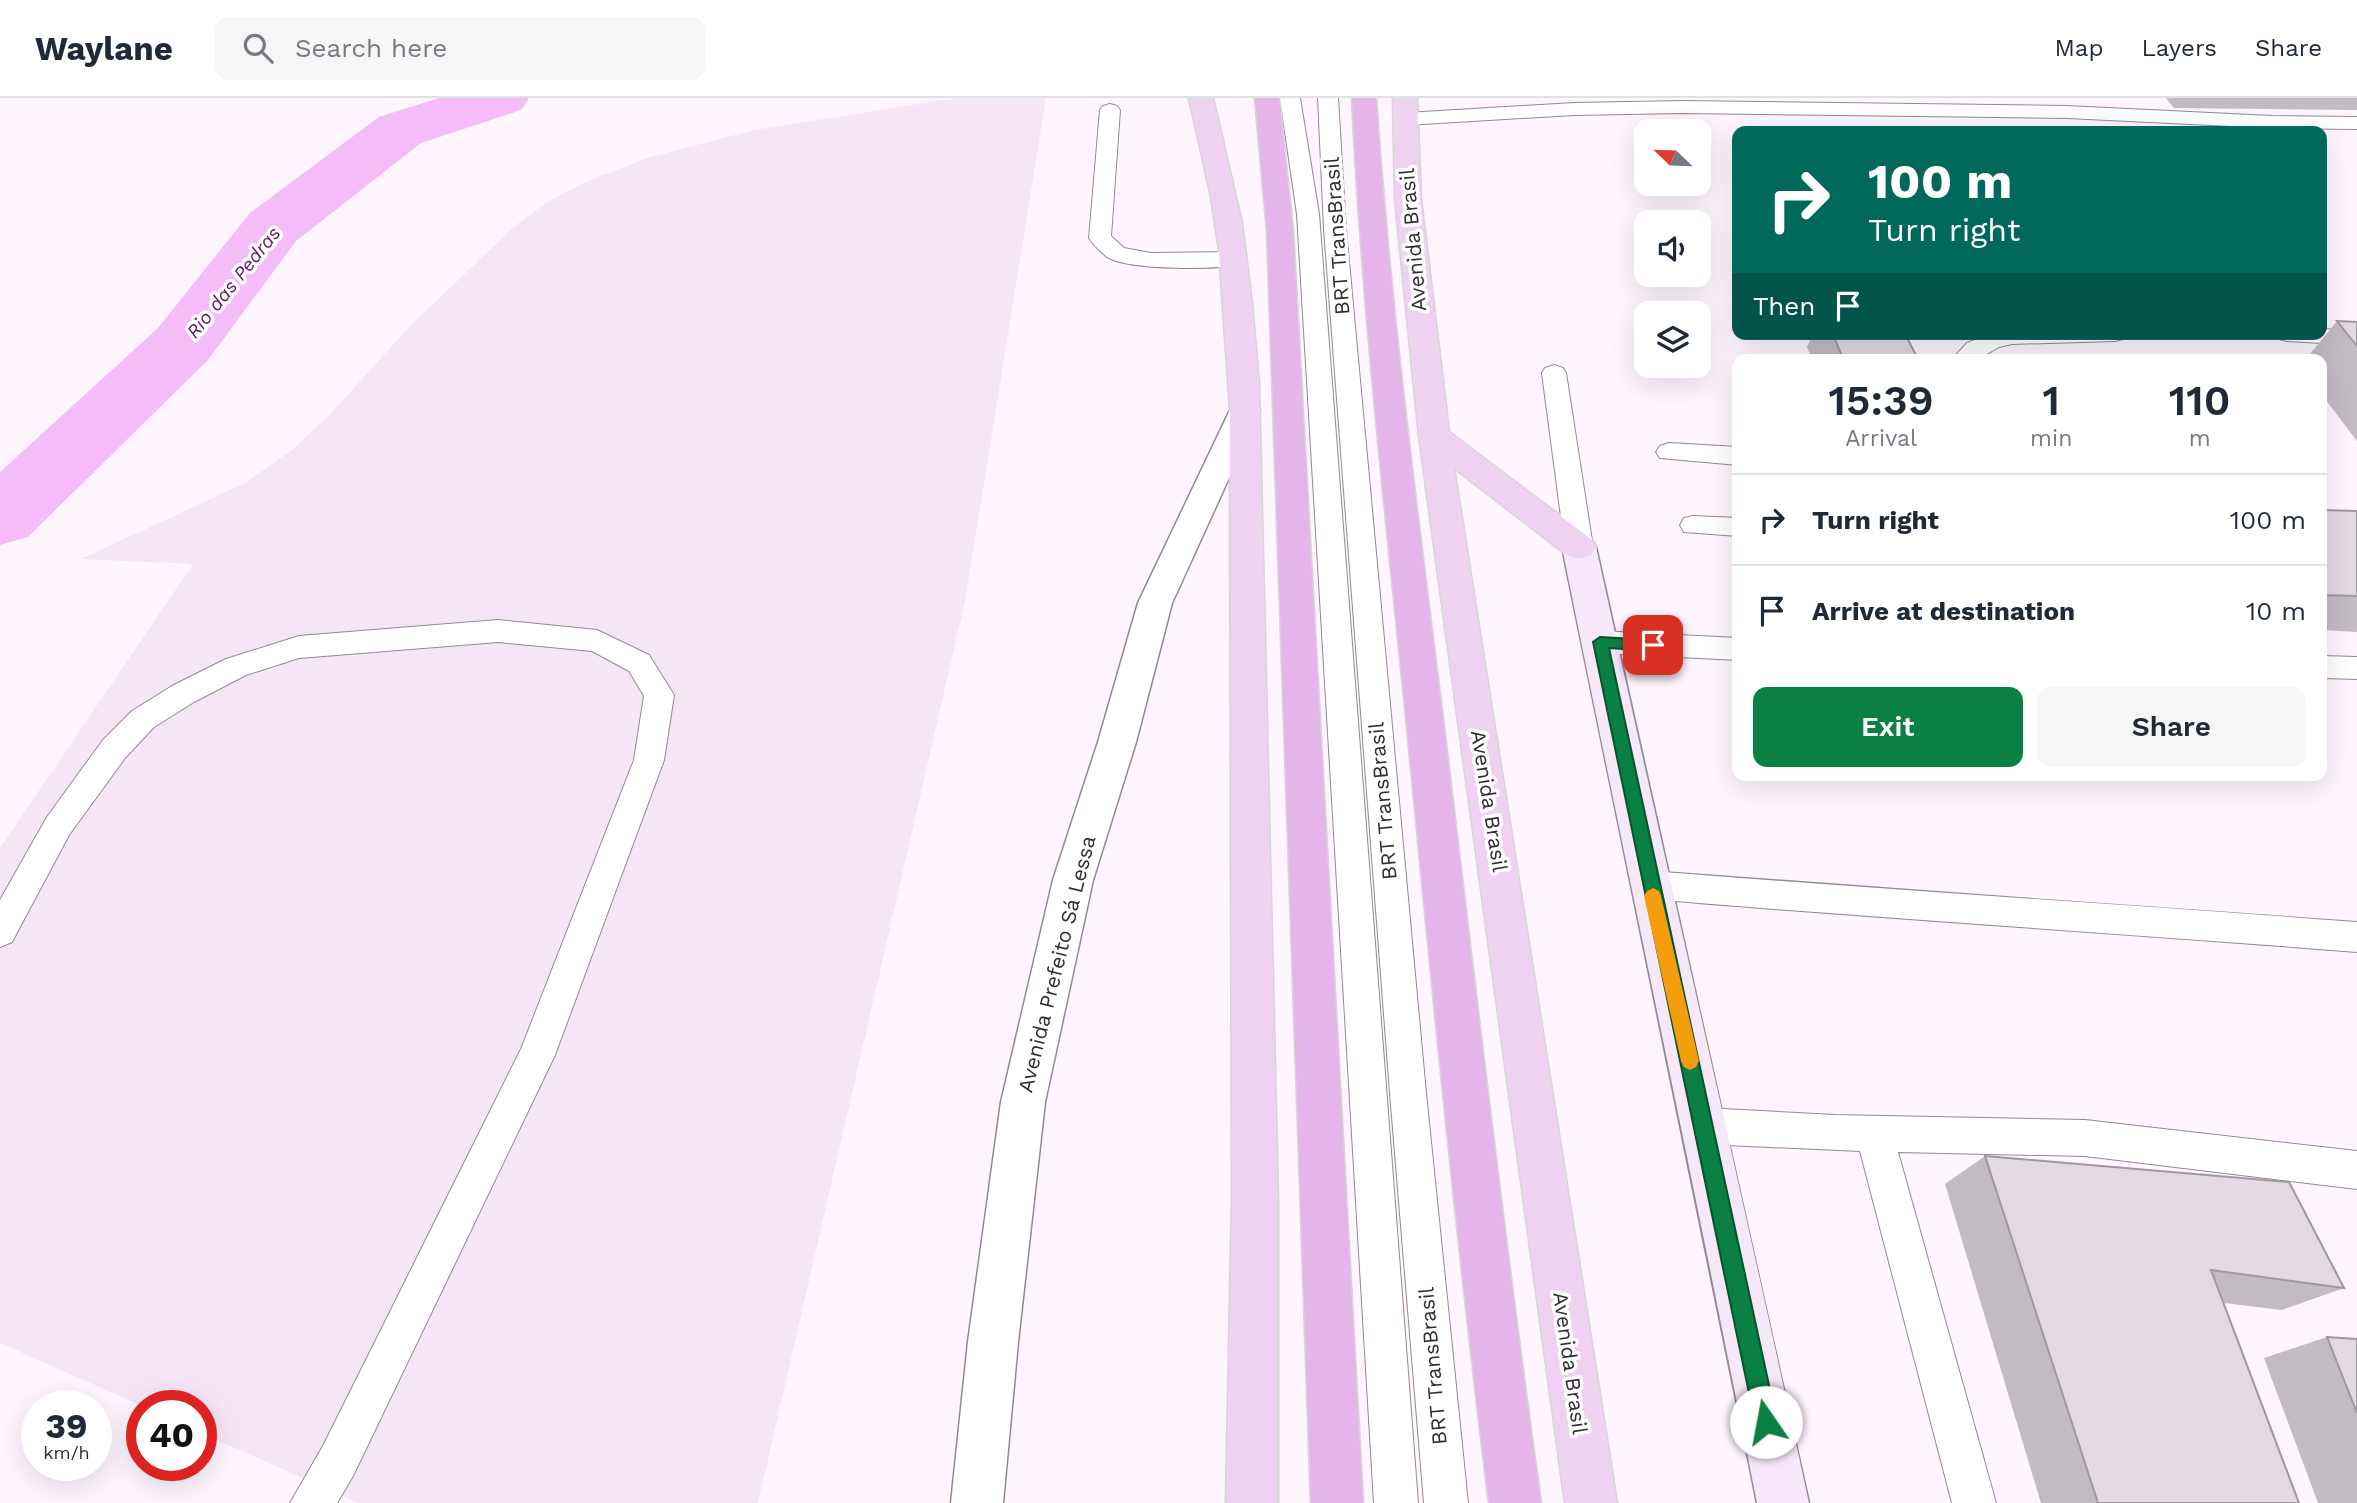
<!DOCTYPE html>
<meta charset="utf-8">
<style>
body{margin:0;font-family:"Work Sans",sans-serif;background:#f6f6f7;color:#1f2937;height:100vh;display:flex;flex-direction:column;font-size:26px;white-space:nowrap}
*{box-sizing:border-box;margin:0}
p{font-size:23px;color:#747a83}
.icon{flex:none;width:38px;height:38px;fill:none;stroke:currentColor;stroke-width:2;stroke-linecap:round;stroke-linejoin:round}
.map{position:relative;flex:1;overflow:hidden}
.drawer{position:absolute;left:1732px;top:256px;width:595px;height:427px;display:flex;flex-direction:column;background:#fff;border-radius:14px;box-shadow:0 7px 28px #0002}
.drawer>*{flex:none}
.top-card{position:absolute;left:1732px;top:28px;width:595px;height:214px;border-radius:14px;box-shadow:0 7px 28px #0002;background:#00695c;color:#fff;overflow:hidden}
.needle{width:46px;rotate:293deg}
.tools{position:absolute;left:1634px;top:21px;display:grid;gap:14px}
.tools a{display:grid;place-items:center;width:77px;height:77px;border-radius:14px;background:#fff;box-shadow:0 7px 28px #0002;font-size:35px}
.speed{position:absolute;left:21px;top:1292px;display:flex;gap:14px;font-size:35px;font-weight:700;text-align:center}
.speed>*{display:grid;place-content:center;width:91px;height:91px;border-radius:50%;background:#fff;box-shadow:0 7px 28px #0002;line-height:1}
.speed small{font-size:18px;font-weight:400}
.speed .limit{border:10px solid #d22;background:#fff;color:#111}
.pin{position:absolute;display:grid;place-items:center;width:60px;height:60px;color:#fff;margin:-30px;border-radius:14px;box-shadow:0 4px 10px #0006}
.me{position:absolute;width:77px;margin:-38px;rotate:348deg;stroke-linejoin:round;filter:drop-shadow(0 0 5px #0008)}
.turn{display:flex;align-items:center;gap:24px;height:147px;padding:0 21px;font-size:32px}
.turn .icon{width:91px;height:91px;stroke-width:2.5}
.turn b{display:block;font-size:49px;line-height:60px}
.then{display:flex;align-items:center;height:66px;padding:0 21px;background:#0003;gap:14px;font-size:26px}
.eta{display:flex;justify-content:space-evenly;align-items:center;height:119px;text-align:center}
.eta b{font-size:42px;font-weight:600;line-height:49px}
.primary-button{display:flex;gap:14px;margin-top:auto;padding:14px 21px}
.primary-button a{flex:1;height:80px;border-radius:14px;background:#0b8043;color:#fff;font-size:28px;font-weight:600;line-height:80px;text-align:center}
.primary-button a+a{background:#f6f6f7;color:#1f2937}
ul{padding:0;list-style:none}
li{display:flex;align-items:center;gap:21px;height:91px;padding:0 21px;border-top:2px solid #e0e1e3}
li div{flex:1}
li b{display:block;font-size:26px}
li em{font-style:normal}
header{display:flex;align-items:center;gap:42px;box-sizing:border-box;height:98px;padding:0 35px;background:#fff;border-bottom:2px solid #e0e1e3}
header strong{font-size:33px}
nav{display:flex;gap:38px;margin-inline-start:auto;font-size:24px}
.search{width:490px;height:63px;background:#f6f6f7;display:flex;align-items:center;gap:18px;box-sizing:border-box;padding:0 24px;border-radius:14px;color:#747a83;font-size:26px}
.map>svg:first-child{display:block}
.built{fill:#f5e6f6}
.lines{fill:none;stroke-linecap:round;stroke-linejoin:round}
.river{fill:#f4bcf9;fill-rule:evenodd}
.lane-casing{stroke:#928a93;stroke-width:2}
.street-casing{stroke:#928a93;stroke-width:3}
.secondary-casing{stroke:#928a93;stroke-width:3}
.primary-casing{stroke:#d6d5d6;stroke-width:3}
.highway-casing{stroke:#d6d5d6;stroke-width:3}
.lane{fill:#fff;fill-rule:evenodd}
.street{fill:#fff;fill-rule:evenodd}
.secondary{fill:#f7e8f9;fill-rule:evenodd}
.primary{fill:#efd2f2;fill-rule:evenodd}
.highway{fill:#e5b4ea;fill-rule:evenodd}
.wall{fill:#c3bbc3}
.building{fill:#e3d9e3;stroke:#9f989f;stroke-width:2}
.route{fill:#0b8043;stroke:#07532c;stroke-width:2}
.slow{fill:#f59e0b}
.labels{text-anchor:middle;stroke-width:7;stroke-linejoin:round;paint-order:stroke}
.far-water-label{font-size:19px;font-style:italic;fill:#591860;stroke:#fff}
.street-label{font-size:21px;fill:#312d31;stroke:#fff}
</style>
<header>
<strong>Waylane</strong>
<div class="search"><svg class="icon" aria-label="search" viewBox="0 0 24 24"><circle cx="10" cy="10" r="6"/><path d="M15 15l6 6"/></svg>Search here</div>
<nav><a>Map</a><a>Layers</a><a>Share</a></nav>
</header>
<div class="map">
<svg width="2357" height="1405" viewBox="0 0 2357 1405">
<rect width="100%" height="100%" fill="#fef5ff"/>
<polygon class="built" points="956,0 1046,0 965,503 758,1405 359,1405 201,1335 201,1307 142,1308 0,1245 0,750 193,466 81,461 245,385 292,352 332,314 411,227 516,127 547,104 585,84 647,60 754,32"/>
<g class="lines">
<polygon class="river" points="439,0 529,0 521,12 421,45 296,143 208,262 28,439 0,447 0,374 158,230 250,115 379,19"/>
<defs>
<g id="lane">
<polygon points="1280,0 1300,0 1319,116 1418,1405 1374,1405 1297,116"/>
<polygon points="1318,0 1338,0 1346,131 1426,995 1468,1405 1424,1405 1390,995 1324,131"/>
<polygon points="1682,3 2067,8 2272,18 2357,19 2357,31 2272,30 2067,20 1682,15 1574,17 1406,27 1399,25 1396,21 1399,17 1406,15 1574,5"/>
<path d="M1110 6 1117 8 1120 12 1111 138 1124 150 1151 155 1234 154 1242 156 1245 161 1242 166C1217 172 1131 172 1109 160 1102 156 1094 147 1089 140L1100 12 1103 8Z"/>
<polygon points="2322,231 2357,233 2357,247 2287,243 2279,241 2275,236 2322,236"/>
<polygon points="1990,236 2127,236 2123,241 2115,243 2012,246 1999,249 1978,261 1952,261 1967,245"/>
<polygon points="1554,267 1563,270 1566,275 1593,449 1589,456 1579,459 1569,456 1565,449 1542,275 1545,270"/>
<polygon points="1669,345 1738,349 1738,367 1660,360 1656,354 1660,348"/>
<polygon points="1693,418 1738,420 1738,438 1684,434 1680,427 1684,420"/>
<polygon points="498,522 597,532 649,557 674,597 664,662 555,957 353,1378 337,1405 290,1405 323,1348 521,951 634,662 644,598 629,573 592,553 498,544 299,560 246,577 194,604 154,629 125,660 69,737 12,844 0,849 0,802 47,719 103,642 132,613 172,588 226,561 299,538"/>
<polygon points="1600,533 1738,540 1738,562 1600,555 1590,552 1586,544 1590,536"/>
<polygon points="2322,558 2357,559 2357,581 2322,580"/>
<path d="M1650 773C1886 792 2121 806 2357 824V854C2121 835 1886 821 1650 801L1638 797 1634 787 1638 777Z"/>
<polygon points="1705,1010 1835,1017 2085,1022 2357,1053 2357,1091 2085,1058 1898,1054 1996,1405 1952,1405 1860,1053 1705,1046 1692,1041 1687,1028 1692,1015"/>
</g>
<polygon id="street" points="1245,302 1256,305 1260,312 1172,505 1136,644 1093,782 1045,1004 1018,1244 1003,1405 951,1405 968,1244 1001,1004 1053,782 1098,644 1138,505 1230,312 1234,305"/>
<path id="secondary" d="M1579 437 1591 441 1596 449C1666 768 1740 1086 1809 1405H1757C1694 1086 1626 768 1562 449L1567 441Z"/>
<g id="primary">
<polygon points="1189,0 1213,0 1242,125 1252,205 1259,285 1278,1102 1278,1405 1226,1405 1232,1102 1230,312 1219,152 1211,99"/>
<polygon points="1393,0 1417,0 1421,101 1449,334 1591,441 1596,449 1591,457 1579,461 1567,457 1454,370 1617,1405 1565,1405 1419,338 1395,101"/>
</g>
<g id="highway">
<polygon points="1255,0 1279,0 1293,133 1363,1405 1311,1405 1267,133"/>
<path d="M1352 0H1376C1390 210 1418 420 1444 629 1475 888 1505 1147 1541 1405H1489C1457 1147 1432 888 1407 629 1386 420 1362 210 1352 0Z"/>
</g>
</defs>
<use href="#lane" class="lane-casing"/>
<use href="#street" class="street-casing"/>
<use href="#secondary" class="secondary-casing"/>
<use href="#primary" class="primary-casing"/>
<use href="#highway" class="highway-casing"/>
<use href="#lane" class="lane"/>
<use href="#street" class="street"/>
<use href="#secondary" class="secondary"/>
<use href="#primary" class="primary"/>
<use href="#highway" class="highway"/>
</g>
<g class="wall">
<polygon points="2166,0 2357,0 2357,12 2174,10"/>
<polygon points="2337,223 2357,224 2357,343 2322,297 2322,261 2306,261"/>
<polygon points="1813,236 1833,236 1918,261 1812,261 1807,249"/>
<polygon points="2322,412 2357,413 2357,534 2322,532"/>
<polygon points="1985,1058 2344,1190 2282,1212 2224,1205 2299,1405 2041,1405 1945,1086"/>
<polygon points="2327,1239 2357,1241 2357,1405 2318,1405 2264,1260"/>
</g>
<g class="building">
<polygon points="2337,223 2357,224 2357,248"/>
<polygon points="1833,236 1905,236 1918,261 1843,261"/>
<polygon points="2322,412 2357,413 2357,498 2322,497"/>
<polygon points="1985,1058 2289,1084 2344,1190 2211,1172 2299,1405 2098,1405"/>
<polygon points="2327,1239 2357,1241 2357,1315"/>
</g>
<polygon class="route" points="1600,539 1653,542 1660,547 1653,553 1609,550 1777,1324 1774,1332 1766,1335 1759,1332 1755,1324 1593,544"/>
<polygon class="slow" points="1653,790 1659,793 1661,798 1699,963 1696,969 1690,972 1684,969 1681,963 1644,798 1647,793"/>
<g class="labels">
<g class="far-water-label">
<text transform="translate(233 184) rotate(-51)" y="7">Rio das Pedras</text>
</g>
<g class="street-label">
<text transform="translate(1337 138) rotate(-94)" y="7">BRT TransBrasil</text>
<text transform="translate(1413 142) rotate(-95)" y="7">Avenida Brasil</text>
<text transform="translate(1383 703) rotate(-95)" y="7">BRT TransBrasil</text>
<text transform="translate(1489 703) rotate(81)" y="7">Avenida Brasil</text>
<text transform="translate(1057 866) rotate(-76)" y="7">Avenida Prefeito Sá Lessa</text>
<text transform="translate(1570 1265) rotate(82)" y="7">Avenida Brasil</text>
<text transform="translate(1433 1268) rotate(-95)" y="7">BRT TransBrasil</text>
</g>
</g>
</svg>
<div class="tools">
<a><svg class="needle" viewBox="-14 -14 28 28"><path d="M0-13l5 13h-10z" fill="#e53935"/><path d="M0 13l5-13h-10z" fill="#747a83"/></svg></a>
<a><svg class="icon" aria-label="sound" viewBox="0 0 24 24"><path d="M4 9h4l5-4v14l-5-4H4zM17 9q2 3 0 6"/></svg></a>
<a><svg class="icon" aria-label="layers" viewBox="0 0 24 24"><path d="M12 4l9 5-9 5-9-5zM3 14l9 5 9-5"/></svg></a>
</div>
<div class="speed"><div>39<small>km/h</small></div><div class="limit">40</div></div>
<div class="pin" style="left:1653px;top:547px;background:#d93025"><svg class="icon" aria-label="arrive" viewBox="0 0 24 24"><path d="M6 21V4h12l-3 4 3 4H6"/></svg></div>
<svg class="me" style="left:1766px;top:1324px" viewBox="-20 -20 40 40"><circle r="19" fill="#fff"/><path d="M0-13L10 11 0 6-10 11z" fill="#0b8043"/></svg>
<div class="top-card">
<div class="turn"><svg class="icon" aria-label="right" viewBox="0 0 24 24"><path d="M7 20v-9h11M14 6l5 5-5 5"/></svg><div><b>100 m</b>Turn right</div></div>
<div class="then">Then<svg class="icon" aria-label="arrive" viewBox="0 0 24 24"><path d="M6 21V4h12l-3 4 3 4H6"/></svg></div>
</div>
<section class="drawer">
<div class="eta">
<div><b>15:39</b><p>Arrival</p></div>
<div><b>1</b><p>min</p></div>
<div><b>110</b><p>m</p></div>
</div>
<ul>
<li><svg class="icon" aria-label="right" viewBox="0 0 24 24"><path d="M7 20v-9h11M14 6l5 5-5 5"/></svg><div><b>Turn right</b></div><em>100 m</em></li>
<li><svg class="icon" aria-label="arrive" viewBox="0 0 24 24"><path d="M6 21V4h12l-3 4 3 4H6"/></svg><div><b>Arrive at destination</b></div><em>10 m</em></li>
</ul>
<div class="primary-button"><a>Exit</a><a>Share</a></div>
</section>
</div>
